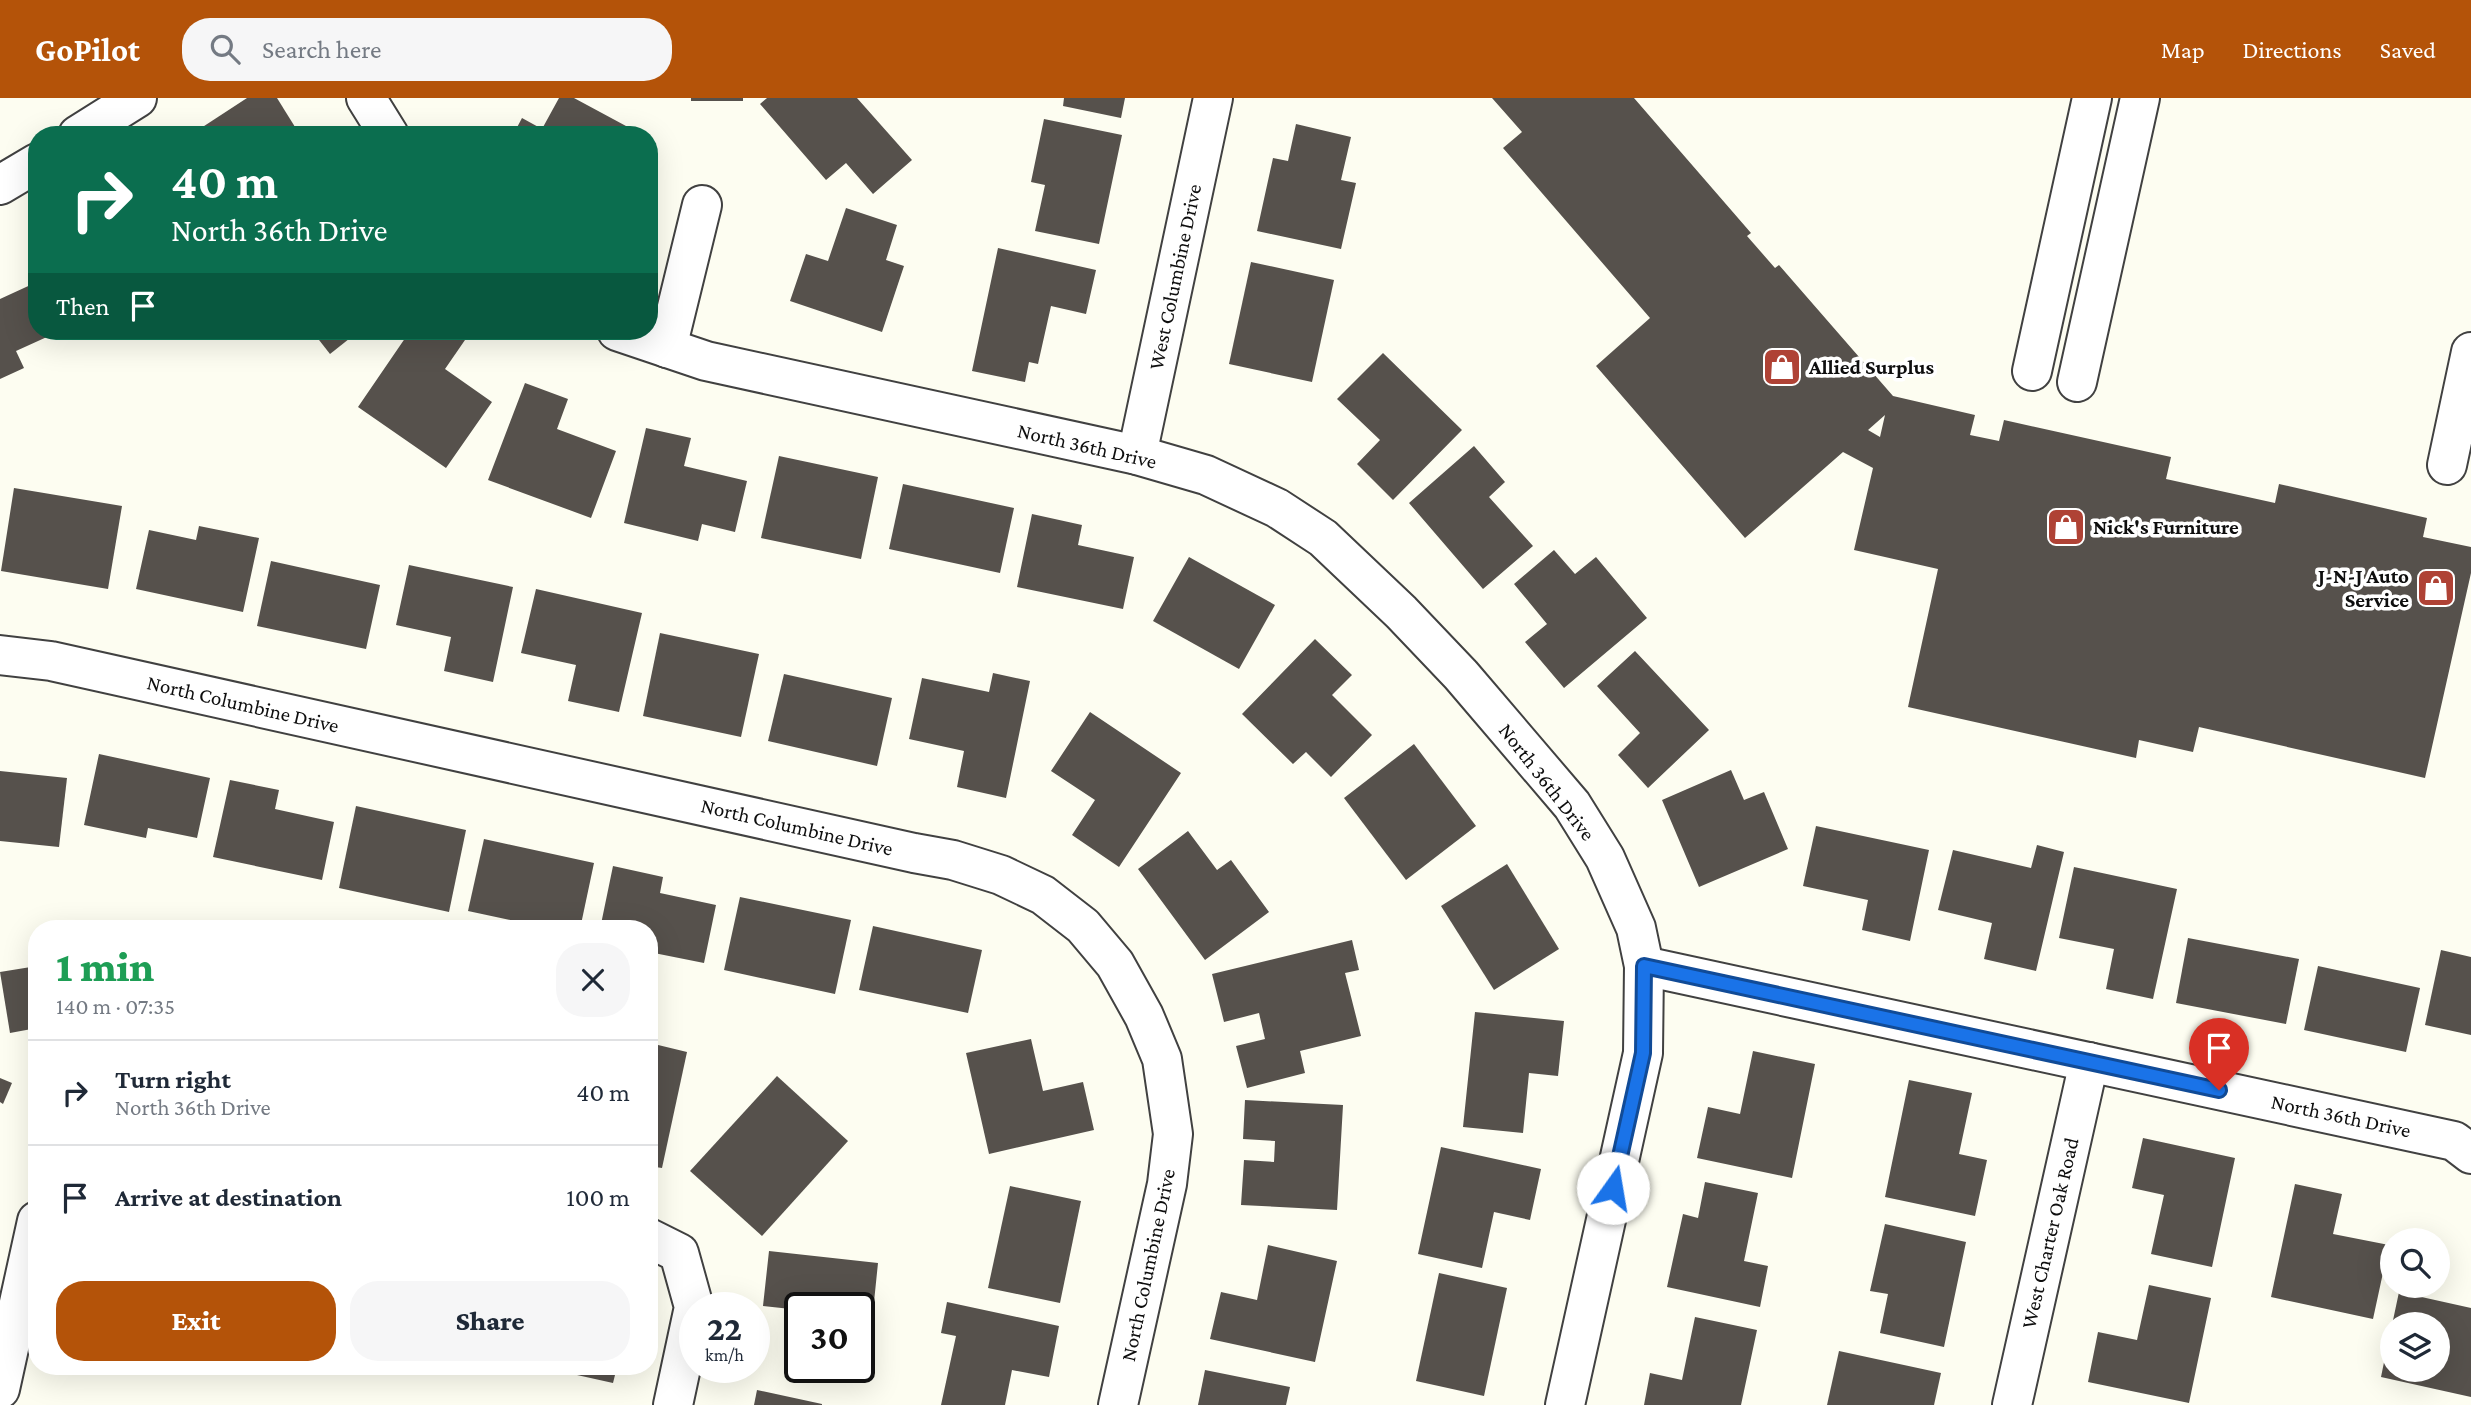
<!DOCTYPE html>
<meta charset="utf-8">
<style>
body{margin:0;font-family:"Crimson Pro",serif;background:#f6f6f7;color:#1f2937;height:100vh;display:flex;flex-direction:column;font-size:26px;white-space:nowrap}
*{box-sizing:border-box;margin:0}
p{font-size:23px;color:#747a83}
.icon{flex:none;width:38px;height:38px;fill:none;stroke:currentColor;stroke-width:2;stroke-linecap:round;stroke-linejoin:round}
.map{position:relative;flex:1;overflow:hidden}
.details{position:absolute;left:28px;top:822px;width:630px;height:455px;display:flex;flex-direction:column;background:#fff;border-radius:28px;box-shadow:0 7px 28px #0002}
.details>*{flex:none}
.guide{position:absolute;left:28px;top:28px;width:630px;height:214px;border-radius:28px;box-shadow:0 7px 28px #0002;background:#0b6e4f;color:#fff;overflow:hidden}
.controls{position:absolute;left:2380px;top:1130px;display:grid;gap:14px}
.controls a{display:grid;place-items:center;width:70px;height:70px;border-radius:50%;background:#fff;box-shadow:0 7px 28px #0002;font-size:35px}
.speed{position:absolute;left:679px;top:1194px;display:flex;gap:14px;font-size:35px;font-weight:700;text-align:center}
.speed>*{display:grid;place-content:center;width:91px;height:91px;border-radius:50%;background:#fff;box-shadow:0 7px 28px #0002;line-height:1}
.speed small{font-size:18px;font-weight:400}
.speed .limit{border:4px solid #111;border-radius:10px;background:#fff;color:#111}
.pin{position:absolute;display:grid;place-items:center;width:60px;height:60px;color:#fff;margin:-72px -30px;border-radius:50% 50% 50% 0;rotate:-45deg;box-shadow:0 0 7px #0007}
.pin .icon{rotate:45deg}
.me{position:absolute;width:77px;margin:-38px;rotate:13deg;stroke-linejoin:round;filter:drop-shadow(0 0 5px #0008)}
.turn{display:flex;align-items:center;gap:24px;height:147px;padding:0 28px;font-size:32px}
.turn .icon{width:91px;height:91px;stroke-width:2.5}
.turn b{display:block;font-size:49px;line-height:60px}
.then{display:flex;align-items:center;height:66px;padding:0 28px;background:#0003;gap:14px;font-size:26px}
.round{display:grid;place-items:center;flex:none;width:74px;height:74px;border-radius:28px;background:#f6f6f7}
.summary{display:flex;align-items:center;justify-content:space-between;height:119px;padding:0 28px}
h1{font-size:42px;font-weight:800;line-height:52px;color:#1e9e55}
.primary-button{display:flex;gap:14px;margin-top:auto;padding:14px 28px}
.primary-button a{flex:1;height:80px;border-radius:28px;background:#b45309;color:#fff;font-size:28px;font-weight:800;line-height:80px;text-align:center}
.primary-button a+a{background:#f6f6f7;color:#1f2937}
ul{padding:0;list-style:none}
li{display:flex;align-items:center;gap:21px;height:105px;padding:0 28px;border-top:2px solid #e0e1e3}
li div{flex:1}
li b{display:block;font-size:26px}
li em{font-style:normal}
header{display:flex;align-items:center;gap:42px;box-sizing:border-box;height:98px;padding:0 35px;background:#b45309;color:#fff}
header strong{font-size:33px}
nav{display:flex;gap:38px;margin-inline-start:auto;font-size:24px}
.search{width:490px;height:63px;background:#f6f6f7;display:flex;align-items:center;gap:18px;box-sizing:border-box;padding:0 24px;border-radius:28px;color:#747a83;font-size:26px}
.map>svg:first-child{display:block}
.building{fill:#56514c;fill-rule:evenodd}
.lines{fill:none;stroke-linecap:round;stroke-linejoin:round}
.minor-casing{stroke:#414141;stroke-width:42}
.minor{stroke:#fff;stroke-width:38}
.route-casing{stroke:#114b97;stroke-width:18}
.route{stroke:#1a73e8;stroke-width:12}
.labels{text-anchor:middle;stroke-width:7;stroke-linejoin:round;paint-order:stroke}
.street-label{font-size:21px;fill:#0e0e0e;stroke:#fff}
.poi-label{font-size:21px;font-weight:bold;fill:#0e0e0e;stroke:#fff;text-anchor:start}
</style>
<header>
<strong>GoPilot</strong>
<div class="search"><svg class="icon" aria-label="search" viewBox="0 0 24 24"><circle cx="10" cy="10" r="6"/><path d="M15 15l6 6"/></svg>Search here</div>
<nav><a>Map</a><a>Directions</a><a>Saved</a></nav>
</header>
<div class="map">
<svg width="2471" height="1307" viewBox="0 0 2471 1307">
<rect width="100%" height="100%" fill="#fdfdf1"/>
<g class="building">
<polygon points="247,0 277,0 300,37 201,37 198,32"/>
<polygon points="559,0 574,0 626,28 621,37 513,37 522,20 542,31"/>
<rect x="691" y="0" width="52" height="3"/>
<polygon points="767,0 857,0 912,62 873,96 846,65 826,82 760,6"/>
<polygon points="1064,0 1125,0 1121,20 1063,8"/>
<path d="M1492 0H1634L1751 135 1747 138 1775 170 1779 167 1893 298 1975 317 1970 337 1999 343 2004 322 2171 359 2166 381 2275 405 2279 386 2427 420 2423 439 2471 449V475L2425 680 2199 629 2193 654 2139 642 2136 660 1908 609 1938 471 1854 452 1873 370 1843 354 1745 440 1596 268 1650 220 1503 50 1522 34ZM1885 317 1880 339 1868 332Z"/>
<polygon points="1044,21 1122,37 1099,146 1035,133 1045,87 1031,84"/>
<polygon points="1296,26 1351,39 1341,82 1356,85 1341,151 1257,133 1273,60 1288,63"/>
<polygon points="846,110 897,127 886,162 904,168 882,234 790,203 806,156 828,163"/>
<polygon points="998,150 1096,172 1086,216 1051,208 1038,266 1029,264 1025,284 972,273"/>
<polygon points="1251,164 1334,182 1312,284 1229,266"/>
<polygon points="37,184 37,233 60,233 16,253 24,270 0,281 0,201"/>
<polygon points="312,233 359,233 330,256"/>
<polygon points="410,233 451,233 465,242 445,271 492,304 446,370 358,309"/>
<polygon points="1383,255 1462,332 1393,402 1357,366 1380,342 1337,301"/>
<polygon points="525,285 568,301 557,331 616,353 591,420 488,382"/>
<polygon points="646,330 691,340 684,368 747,383 735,434 702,426 698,443 624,425"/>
<polygon points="1474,348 1505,384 1489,399 1533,448 1483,491 1409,405"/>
<polygon points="779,358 878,379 861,461 761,440"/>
<polygon points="903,386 1014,410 1000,475 889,451"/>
<polygon points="14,390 122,408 108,491 1,473"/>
<polygon points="1032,416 1082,427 1078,447 1134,459 1123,511 1017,489"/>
<polygon points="199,428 259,440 243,514 136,491 149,432 196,442"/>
<polygon points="1554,452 1575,476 1596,459 1647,520 1564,590 1525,544 1547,526 1514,486"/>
<polygon points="1189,459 1275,507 1239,571 1153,523"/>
<polygon points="271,463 380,487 366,551 257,528"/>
<polygon points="409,467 513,489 493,584 444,573 451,539 396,527"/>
<polygon points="536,491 642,515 619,614 568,603 576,567 521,555"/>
<polygon points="660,535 759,556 741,639 643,618"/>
<polygon points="1315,541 1352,577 1332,597 1372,637 1331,679 1306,654 1293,666 1242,616"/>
<polygon points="1635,553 1709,632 1648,690 1618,657 1640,635 1597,588"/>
<polygon points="993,575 1030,583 1006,700 957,689 964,653 909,641 922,580 989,594"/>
<polygon points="784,576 892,600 877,668 768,643"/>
<polygon points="1090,614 1181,675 1119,769 1072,737 1095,702 1051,673"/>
<polygon points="1414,646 1476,728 1406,782 1344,700"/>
<polygon points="99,656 210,680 197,740 148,730 146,740 84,727"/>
<polygon points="1731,672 1744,702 1764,694 1788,751 1699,789 1662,702"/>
<polygon points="0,673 67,680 59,749 0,743"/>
<polygon points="230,682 279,692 275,711 334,724 322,782 213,759"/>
<polygon points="356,708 466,732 449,814 339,790"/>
<polygon points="1816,728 1929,752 1910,843 1862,832 1868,802 1803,788"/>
<polygon points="1188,733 1217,772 1231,762 1269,814 1205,862 1138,771"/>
<polygon points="484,741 594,765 580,831 552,831 468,813"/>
<polygon points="2037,747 2064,754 2036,873 1984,861 1992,825 1938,812 1953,752 2031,770"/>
<polygon points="1507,766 1559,851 1494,892 1441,808"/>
<polygon points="613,768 663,779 660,795 716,807 704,865 649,854 649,831 600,831"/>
<polygon points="2074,769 2177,791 2153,901 2106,891 2114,851 2059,840"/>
<polygon points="740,799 851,822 835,896 724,872"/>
<polygon points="873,828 982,852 968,915 859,892"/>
<polygon points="2188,840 2299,861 2286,926 2176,905"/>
<polygon points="1352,842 1359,872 1345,875 1361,938 1300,953 1305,975 1247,990 1236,948 1265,941 1259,915 1224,924 1212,876"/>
<polygon points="2441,852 2471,859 2471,937 2425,927"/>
<polygon points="37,868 37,930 10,935 0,874"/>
<polygon points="2318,868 2420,890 2406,954 2304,932"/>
<polygon points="1475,914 1564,923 1558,978 1529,975 1523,1035 1463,1029"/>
<polygon points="1031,941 1043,993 1083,984 1094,1032 989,1056 966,955"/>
<polygon points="654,946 687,954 662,1070 649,1068 649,962"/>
<polygon points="1753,953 1815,966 1792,1080 1697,1060 1708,1009 1740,1016"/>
<polygon points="777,978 848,1043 762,1138 690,1073"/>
<polygon points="0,980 12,985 3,1006 0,1004"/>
<polygon points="1909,982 1972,995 1959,1056 1987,1062 1975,1118 1885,1099"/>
<polygon points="1245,1002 1343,1007 1337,1112 1241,1107 1244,1062 1274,1064 1275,1043 1243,1041"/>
<polygon points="2143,1040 2235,1060 2212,1169 2151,1156 2164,1097 2132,1090"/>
<polygon points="1441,1049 1541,1071 1530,1122 1494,1114 1482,1170 1418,1156"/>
<polygon points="1705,1084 1758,1095 1744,1163 1768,1168 1760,1209 1667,1189 1683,1116 1698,1120"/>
<polygon points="2295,1086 2342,1096 2333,1136 2389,1147 2373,1221 2271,1199"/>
<polygon points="1010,1088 1081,1103 1060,1205 988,1190"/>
<polygon points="1885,1126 1966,1144 1944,1249 1880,1235 1888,1196 1870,1193"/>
<polygon points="1268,1147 1337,1163 1315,1264 1210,1241 1221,1194 1257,1202"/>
<polygon points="769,1153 878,1165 867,1272 859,1271 859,1209 800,1209 800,1212 763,1208"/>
<polygon points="1439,1175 1507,1190 1484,1298 1416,1283"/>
<polygon points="2149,1187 2211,1200 2189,1305 2088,1284 2098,1234 2137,1242"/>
<polygon points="2399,1194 2471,1210 2471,1299 2381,1279 2391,1230 2392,1272 2438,1272 2438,1227 2392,1227"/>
<polygon points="947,1204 1059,1228 1049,1279 1012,1272 1005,1307 941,1307 956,1238 941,1235"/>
<polygon points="1695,1219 1757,1232 1741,1307 1644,1307 1650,1275 1682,1282"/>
<polygon points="1839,1253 1941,1275 1934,1307 1827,1307"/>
<polygon points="541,1269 617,1269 613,1285"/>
<polygon points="1205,1272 1290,1289 1286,1307 1198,1307"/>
<polygon points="757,1292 822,1306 822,1307 754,1307"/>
</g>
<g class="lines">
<defs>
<g id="minor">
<polyline points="366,0 389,37"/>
<polyline points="78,37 137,0"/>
<polyline points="0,87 37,65"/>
<polyline points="617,233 706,263 1137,357 1206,377 1277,410 1323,440 1401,514 1461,577 1572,707 1605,760 1636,830 1644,868 1643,955 1565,1307"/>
<polyline points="667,250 702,107"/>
<polyline points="2032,273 2092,0"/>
<polyline points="2077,284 2140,0"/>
<polyline points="1137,357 1213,0"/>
<polyline points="2447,367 2471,254"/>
<polyline points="0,557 51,563 914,755 953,762 1001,777 1043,797 1083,828 1115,866 1144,918 1162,961 1173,1036 1167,1086 1118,1307"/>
<polyline points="1644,868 2454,1043 2471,1056"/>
<polyline points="649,1140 679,1155 694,1209 673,1307"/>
<polyline points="0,1291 37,1123"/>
<polyline points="2012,1307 2089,964"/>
</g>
</defs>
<use href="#minor" class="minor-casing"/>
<use href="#minor" class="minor"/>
</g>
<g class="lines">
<defs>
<polyline id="route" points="1613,1090 1643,955 1644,868 2219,992"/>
</defs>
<use href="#route" class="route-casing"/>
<use href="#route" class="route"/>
</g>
<defs>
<symbol id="shop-square" viewBox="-11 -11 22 22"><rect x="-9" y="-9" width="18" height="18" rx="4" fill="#af4235" stroke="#fff"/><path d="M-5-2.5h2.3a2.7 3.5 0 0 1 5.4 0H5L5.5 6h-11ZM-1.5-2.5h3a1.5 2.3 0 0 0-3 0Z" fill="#fff"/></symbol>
</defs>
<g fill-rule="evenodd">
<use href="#shop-square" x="1760" y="247" width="44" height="44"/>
<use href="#shop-square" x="2044" y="407" width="44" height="44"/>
<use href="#shop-square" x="2414" y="468" width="44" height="44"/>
</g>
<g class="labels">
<g class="street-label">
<text transform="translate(1175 179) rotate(-78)" y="7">West Columbine Drive</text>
<text transform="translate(1087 348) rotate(13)" y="7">North 36th Drive</text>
<text transform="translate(243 606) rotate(13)" y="7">North Columbine Drive</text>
<text transform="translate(1547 684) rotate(52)" y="7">North 36th Drive</text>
<text transform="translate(797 729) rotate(13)" y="7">North Columbine Drive</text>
<text transform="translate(2341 1018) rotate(12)" y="7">North 36th Drive</text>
<text transform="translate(2050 1135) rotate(-77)" y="7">West Charter Oak Road</text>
<text transform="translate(1148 1167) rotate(-78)" y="7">North Columbine Drive</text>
</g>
<g class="poi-label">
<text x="1809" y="276">Allied Surplus</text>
<text x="2093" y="436">Nick's Furniture</text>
<text x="2409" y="485" text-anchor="end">J-N-J Auto<tspan x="2409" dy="24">Service</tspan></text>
</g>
</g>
</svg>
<div class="controls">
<a><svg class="icon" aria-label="search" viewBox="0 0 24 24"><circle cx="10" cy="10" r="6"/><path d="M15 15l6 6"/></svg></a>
<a><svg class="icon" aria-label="layers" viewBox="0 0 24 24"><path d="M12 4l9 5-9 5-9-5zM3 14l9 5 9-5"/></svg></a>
</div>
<div class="speed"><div>22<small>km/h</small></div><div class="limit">30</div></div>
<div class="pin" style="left:2219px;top:992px;background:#d93025"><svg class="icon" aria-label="arrive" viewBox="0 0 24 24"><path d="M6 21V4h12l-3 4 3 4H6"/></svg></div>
<svg class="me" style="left:1613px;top:1090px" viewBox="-20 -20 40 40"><circle r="19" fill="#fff"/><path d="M0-13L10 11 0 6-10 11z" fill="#1a73e8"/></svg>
<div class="guide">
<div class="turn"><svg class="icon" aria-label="right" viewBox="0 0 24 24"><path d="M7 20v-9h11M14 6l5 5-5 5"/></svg><div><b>40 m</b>North 36th Drive</div></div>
<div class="then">Then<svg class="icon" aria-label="arrive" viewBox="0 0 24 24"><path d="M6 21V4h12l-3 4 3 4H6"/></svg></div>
</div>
<section class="details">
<div class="summary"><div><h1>1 min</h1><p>140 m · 07:35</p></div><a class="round"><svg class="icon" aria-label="close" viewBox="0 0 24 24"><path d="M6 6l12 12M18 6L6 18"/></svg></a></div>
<ul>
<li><svg class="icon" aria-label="right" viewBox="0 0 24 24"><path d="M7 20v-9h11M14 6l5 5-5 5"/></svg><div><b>Turn right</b><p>North 36th Drive</p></div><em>40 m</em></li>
<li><svg class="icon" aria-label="arrive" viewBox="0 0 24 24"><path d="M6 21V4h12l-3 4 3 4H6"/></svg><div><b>Arrive at destination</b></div><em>100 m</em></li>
</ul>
<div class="primary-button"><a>Exit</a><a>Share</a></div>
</section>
</div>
